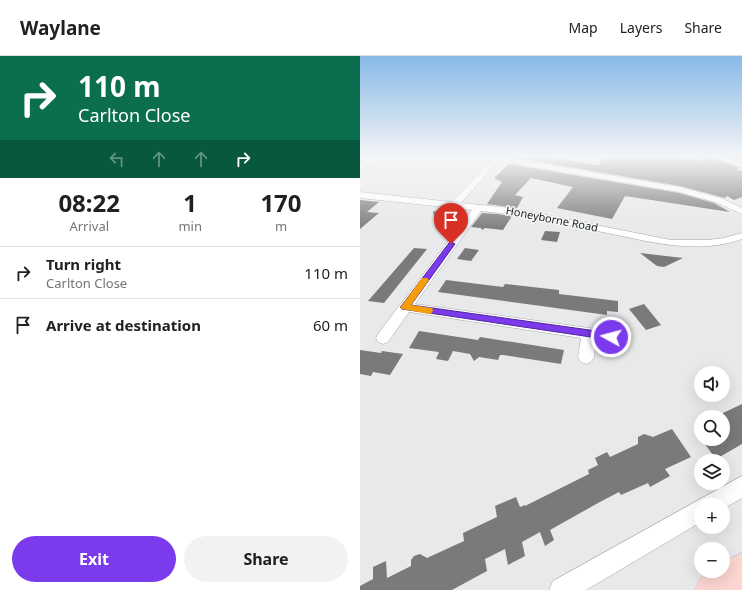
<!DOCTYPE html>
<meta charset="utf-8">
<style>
body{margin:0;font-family:"Noto Sans",sans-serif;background:#f2f2f2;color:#202124;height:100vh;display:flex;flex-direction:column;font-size:15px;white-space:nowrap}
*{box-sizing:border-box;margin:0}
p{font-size:13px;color:#757577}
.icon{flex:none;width:22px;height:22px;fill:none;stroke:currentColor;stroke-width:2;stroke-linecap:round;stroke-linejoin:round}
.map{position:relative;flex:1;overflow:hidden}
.drawer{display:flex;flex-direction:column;background:#fff;width:360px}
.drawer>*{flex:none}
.banner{background:#0b6e4f;color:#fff;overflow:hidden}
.controls{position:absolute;left:334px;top:310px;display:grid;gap:8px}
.controls a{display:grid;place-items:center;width:36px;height:36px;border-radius:50%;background:#fff;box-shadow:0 4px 16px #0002;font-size:20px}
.pin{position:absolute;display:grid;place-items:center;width:34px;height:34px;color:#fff;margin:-41px -17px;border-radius:50% 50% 50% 0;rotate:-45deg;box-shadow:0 0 4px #0007}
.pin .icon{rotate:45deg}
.me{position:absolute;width:44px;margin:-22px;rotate:277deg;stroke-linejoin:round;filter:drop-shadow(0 0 3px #0008)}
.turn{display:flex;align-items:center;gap:14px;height:84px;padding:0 12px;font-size:18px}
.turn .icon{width:52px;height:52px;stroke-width:2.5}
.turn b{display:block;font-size:28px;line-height:34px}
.lanes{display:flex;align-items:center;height:38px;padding:0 12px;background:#0003;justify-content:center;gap:20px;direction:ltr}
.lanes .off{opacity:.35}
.eta{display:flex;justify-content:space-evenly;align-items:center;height:68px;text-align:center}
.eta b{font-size:24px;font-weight:700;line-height:28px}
.cta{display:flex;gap:8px;margin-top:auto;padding:8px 12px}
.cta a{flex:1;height:46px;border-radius:24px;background:#7c3aed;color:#fff;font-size:16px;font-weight:700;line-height:46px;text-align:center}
.cta a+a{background:#f2f2f2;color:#202124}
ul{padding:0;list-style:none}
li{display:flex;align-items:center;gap:12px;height:52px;padding:0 12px;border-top:1px solid #e0e0e0}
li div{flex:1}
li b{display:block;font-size:15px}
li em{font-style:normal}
header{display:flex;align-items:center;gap:24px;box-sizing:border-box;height:56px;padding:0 20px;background:#fff;border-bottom:1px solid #e0e0e0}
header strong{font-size:19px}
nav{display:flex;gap:22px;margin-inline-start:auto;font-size:14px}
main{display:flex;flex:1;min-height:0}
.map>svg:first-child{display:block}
.building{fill:#7b797a}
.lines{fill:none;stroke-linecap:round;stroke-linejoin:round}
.minor-casing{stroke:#a3a5a7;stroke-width:1}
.primary-casing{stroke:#c6c6c6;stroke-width:1}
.minor{fill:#fff;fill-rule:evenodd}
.primary{fill:#fcd6d1;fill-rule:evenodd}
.route{fill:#7c3aed;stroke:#51269a}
.slow{fill:#f59e0b}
.labels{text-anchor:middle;stroke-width:3;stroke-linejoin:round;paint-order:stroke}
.far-street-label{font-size:11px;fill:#222323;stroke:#f4f6f8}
</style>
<header>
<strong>Waylane</strong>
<nav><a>Map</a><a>Layers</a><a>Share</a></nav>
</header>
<main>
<section class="drawer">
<div class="banner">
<div class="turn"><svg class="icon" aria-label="right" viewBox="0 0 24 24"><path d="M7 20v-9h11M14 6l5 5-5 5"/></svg><div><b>110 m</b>Carlton Close</div></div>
<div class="lanes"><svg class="icon off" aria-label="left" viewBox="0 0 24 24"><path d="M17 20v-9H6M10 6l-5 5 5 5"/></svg><svg class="icon off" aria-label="ahead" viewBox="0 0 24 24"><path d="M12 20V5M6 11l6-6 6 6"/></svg><svg class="icon off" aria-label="ahead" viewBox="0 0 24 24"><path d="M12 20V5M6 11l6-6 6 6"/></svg><svg class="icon" aria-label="right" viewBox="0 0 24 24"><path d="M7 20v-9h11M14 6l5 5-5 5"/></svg></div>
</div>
<div class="eta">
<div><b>08:22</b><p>Arrival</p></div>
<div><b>1</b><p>min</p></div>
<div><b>170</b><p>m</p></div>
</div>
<ul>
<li><svg class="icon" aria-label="right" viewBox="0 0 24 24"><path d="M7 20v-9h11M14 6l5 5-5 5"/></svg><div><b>Turn right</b><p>Carlton Close</p></div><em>110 m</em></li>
<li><svg class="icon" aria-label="arrive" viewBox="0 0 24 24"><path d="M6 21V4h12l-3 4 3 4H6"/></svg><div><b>Arrive at destination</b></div><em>60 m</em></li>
</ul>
<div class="cta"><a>Exit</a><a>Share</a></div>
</section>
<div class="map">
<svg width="382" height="534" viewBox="0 0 382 534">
<rect width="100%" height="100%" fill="#e7e9eb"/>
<g class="building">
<polygon points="190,101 236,109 239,109 244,101 314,101 342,105 342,101 349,101 380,112 376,114 382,115 382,141 374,144 367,140 365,142 320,130 157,102"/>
<polygon points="149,108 319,137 354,147 370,156 265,140 252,163 197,152 213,131 171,122 155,139 163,141 157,152 127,148 142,126 134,122"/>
<polygon points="0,144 19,146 7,156 19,157 0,173"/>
<polygon points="73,155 91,157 84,167 75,166"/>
<polygon points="122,157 137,158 152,160 143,174 125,172 122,174 121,172 111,171"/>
<polygon points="185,175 200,176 197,186 181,184"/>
<polygon points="54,192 67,193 24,247 8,245"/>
<polygon points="105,192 119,194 111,205 97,203"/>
<polygon points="280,197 323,202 304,211 297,210"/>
<polygon points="86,224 143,231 145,228 199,234 199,238 258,245 258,256 247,255 247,259 78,236"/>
<polygon points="284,248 301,269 286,274 269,253"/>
<polygon points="59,275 118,284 120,281 204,294 201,308 143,299 140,299 138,304 119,301 114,305 110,298 93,295 88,305 76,303 79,296 49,292"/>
<polygon points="0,294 21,297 22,295 43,298 30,319 13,316 11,320 0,318"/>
<polygon points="382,348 382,388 356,403 341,383 363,383 363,357"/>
<polygon points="312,373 331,401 305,413 310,420 290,431 288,427 261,439 259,436 238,447 190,474 194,484 185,490 180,476 162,486 165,500 148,509 145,493 125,503 127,515 92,534 0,534 0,530 13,523 13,511 26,505 27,522 51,510 51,504 54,500 60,498 67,502 104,485 103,477 137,461 135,450 156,441 160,451 165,449 165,450 229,418 228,414 238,409 235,402 247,396 250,401 278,388 278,381 284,378 293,381"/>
</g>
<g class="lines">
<defs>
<g id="minor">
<polygon points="16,101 26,101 0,113 0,108"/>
<path d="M134 101H142L320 131 361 142 382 152V158L355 146 319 136 138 105 101 147 151 152 311 184H347L364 182 382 177V183C337 199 292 186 247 177 205 169 164 159 121 155L55 248 251 275 256 277 258 281 256 285 251 287 236 284 234 301 231 306 226 308 221 306 218 301 221 282 49 256 28 286 23 288 18 286 16 282 18 278 112 154 0 142V136L92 146Z"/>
<polygon points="350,101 363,101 382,107 382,111"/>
<polygon points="382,420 382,442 363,453 363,449 341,449 341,466 226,534 189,534 193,525"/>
</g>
<path id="primary" d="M382 497V534H335C342 517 344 515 363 515V506Z"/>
</defs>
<use href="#minor" class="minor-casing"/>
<use href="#primary" class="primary-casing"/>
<use href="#minor" class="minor"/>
<use href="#primary" class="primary"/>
</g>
<linearGradient id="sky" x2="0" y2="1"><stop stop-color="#88b9e7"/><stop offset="0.57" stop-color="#f4f5f6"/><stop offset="1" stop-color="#f4f5f6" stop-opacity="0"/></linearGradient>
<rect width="382" height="176" fill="url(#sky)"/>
<polygon class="route" points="91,186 95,188 51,249 251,277 254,278 256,281 254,283 251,284 42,253 40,251 42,249 89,187"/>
<polygon class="slow" points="62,222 67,222 69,224 51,249 72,252 73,254 72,257 69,258 42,253 40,251 42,249"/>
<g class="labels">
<g class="far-street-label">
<text transform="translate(192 163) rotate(11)" y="4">Honeyborne Road</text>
</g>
</g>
</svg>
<div class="controls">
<a><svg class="icon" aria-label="sound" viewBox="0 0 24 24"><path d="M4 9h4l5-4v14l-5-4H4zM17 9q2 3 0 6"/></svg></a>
<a><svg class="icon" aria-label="search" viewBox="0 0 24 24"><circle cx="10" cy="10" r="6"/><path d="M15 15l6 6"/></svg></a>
<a><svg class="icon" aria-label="layers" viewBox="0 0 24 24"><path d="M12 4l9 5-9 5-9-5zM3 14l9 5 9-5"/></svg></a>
<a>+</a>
<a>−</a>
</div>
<div class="pin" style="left:91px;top:188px;background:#d93025"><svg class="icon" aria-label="arrive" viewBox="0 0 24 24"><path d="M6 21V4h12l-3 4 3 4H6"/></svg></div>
<svg class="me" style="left:251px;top:281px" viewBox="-20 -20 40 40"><circle r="17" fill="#7c3aed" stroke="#fff" stroke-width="3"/><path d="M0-11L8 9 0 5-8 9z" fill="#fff"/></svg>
</div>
</main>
